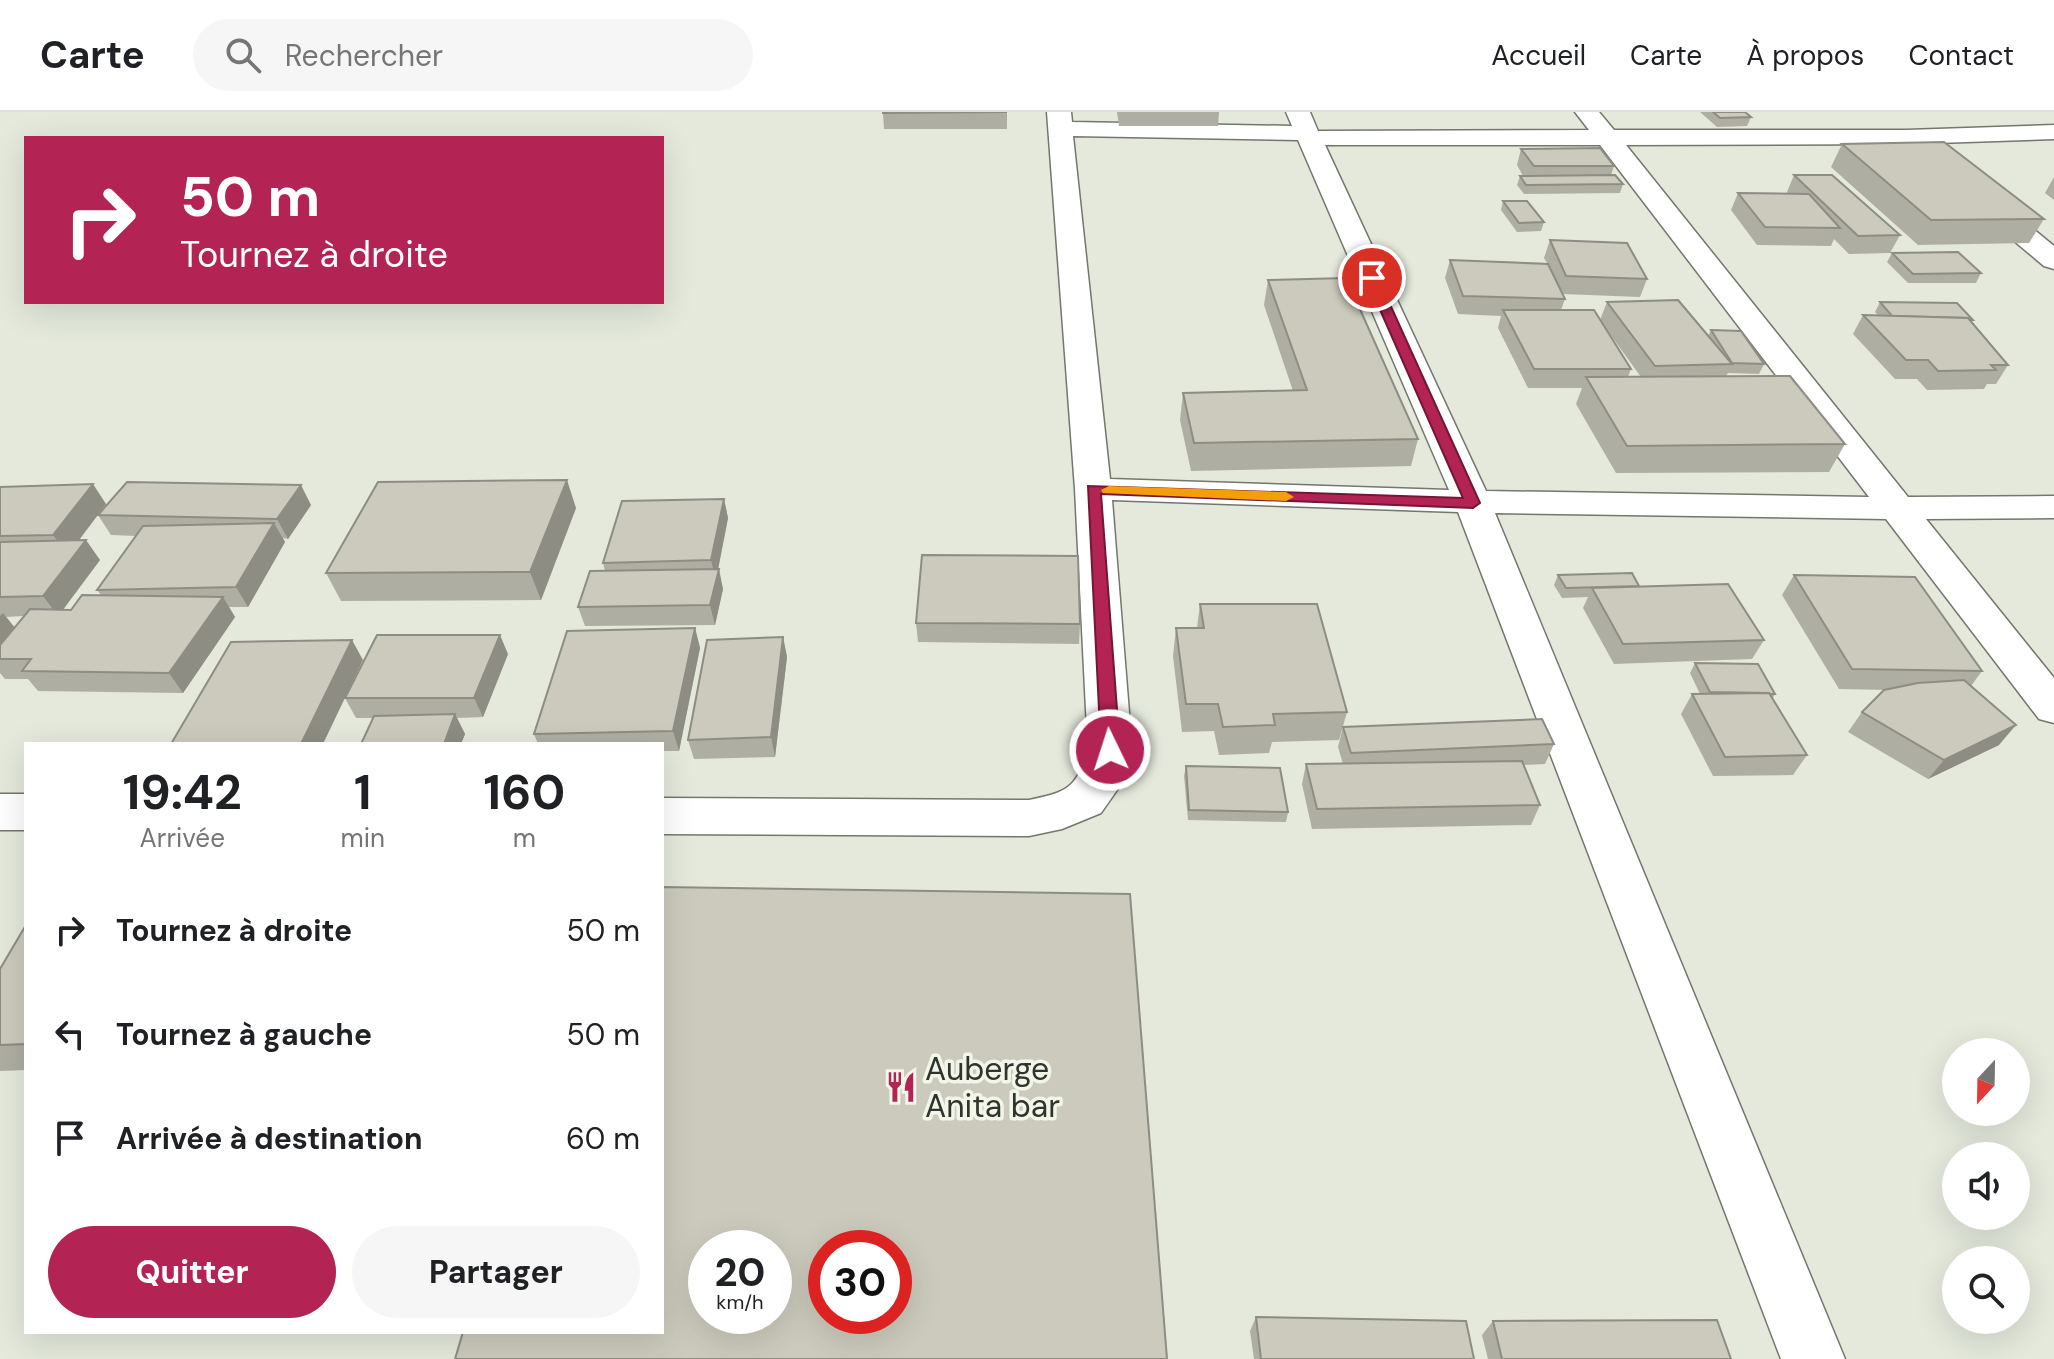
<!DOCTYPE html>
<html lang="fr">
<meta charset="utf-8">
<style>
body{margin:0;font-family:"DM Sans",sans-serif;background:#f6f6f6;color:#202124;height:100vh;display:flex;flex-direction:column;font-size:30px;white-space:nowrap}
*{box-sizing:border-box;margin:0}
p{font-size:26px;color:#757577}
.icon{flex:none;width:44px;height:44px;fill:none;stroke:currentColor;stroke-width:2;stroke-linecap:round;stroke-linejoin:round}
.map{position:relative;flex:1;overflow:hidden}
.details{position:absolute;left:24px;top:630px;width:640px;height:592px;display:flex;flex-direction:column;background:#fff;border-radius:0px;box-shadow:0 8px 32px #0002}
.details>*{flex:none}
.banner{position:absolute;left:24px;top:24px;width:640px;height:168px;border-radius:0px;box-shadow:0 8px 32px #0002;background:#b32353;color:#fff;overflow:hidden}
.needle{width:52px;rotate:202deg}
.tools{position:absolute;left:1942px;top:926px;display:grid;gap:16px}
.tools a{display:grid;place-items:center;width:88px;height:88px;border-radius:50%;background:#fff;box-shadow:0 8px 32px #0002;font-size:40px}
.speed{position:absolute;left:688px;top:1118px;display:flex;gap:16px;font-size:40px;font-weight:700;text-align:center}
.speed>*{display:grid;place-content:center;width:104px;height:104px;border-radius:50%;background:#fff;box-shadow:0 8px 32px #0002;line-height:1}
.speed small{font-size:20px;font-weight:400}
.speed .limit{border:12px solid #d22;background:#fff;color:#111}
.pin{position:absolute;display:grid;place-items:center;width:68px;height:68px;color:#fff;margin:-34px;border:4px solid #fff;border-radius:50%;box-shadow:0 2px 8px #0007}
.me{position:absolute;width:88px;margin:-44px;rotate:356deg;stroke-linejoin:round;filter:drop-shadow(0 0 6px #0008)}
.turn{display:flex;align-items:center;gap:28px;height:168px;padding:0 24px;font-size:36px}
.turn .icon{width:104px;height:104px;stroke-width:2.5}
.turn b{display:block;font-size:56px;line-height:68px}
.eta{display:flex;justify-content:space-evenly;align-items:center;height:136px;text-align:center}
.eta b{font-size:48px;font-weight:700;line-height:56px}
.action{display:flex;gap:16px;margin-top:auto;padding:16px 24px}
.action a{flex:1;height:92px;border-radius:48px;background:#b32353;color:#fff;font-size:32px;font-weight:700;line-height:92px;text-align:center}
.action a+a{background:#f6f6f6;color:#202124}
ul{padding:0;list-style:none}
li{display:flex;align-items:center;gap:24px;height:104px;padding:0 24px}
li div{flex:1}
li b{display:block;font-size:30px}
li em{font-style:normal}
header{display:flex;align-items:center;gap:48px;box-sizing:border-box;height:112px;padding:0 40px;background:#fff;border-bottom:2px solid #e0e0e0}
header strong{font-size:38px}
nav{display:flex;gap:44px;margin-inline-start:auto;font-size:28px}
.search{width:560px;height:72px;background:#f6f6f6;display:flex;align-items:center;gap:20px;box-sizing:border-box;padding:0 28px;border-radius:44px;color:#757577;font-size:30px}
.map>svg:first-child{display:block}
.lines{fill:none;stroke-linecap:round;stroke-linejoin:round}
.minor-casing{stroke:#73776c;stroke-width:3}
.minor{fill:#fff;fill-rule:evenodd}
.wall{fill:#afaea2;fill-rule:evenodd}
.shaded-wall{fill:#8e8d84}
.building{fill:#cbcabc;stroke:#8e8d84;stroke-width:2;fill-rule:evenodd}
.route{fill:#b32353;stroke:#741736;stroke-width:2}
.slow{fill:#f59e0b}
.labels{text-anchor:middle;stroke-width:7;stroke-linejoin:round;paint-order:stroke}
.near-poi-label{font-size:32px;fill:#31332e;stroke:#f1f6e9;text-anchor:start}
</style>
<header>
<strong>Carte</strong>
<div class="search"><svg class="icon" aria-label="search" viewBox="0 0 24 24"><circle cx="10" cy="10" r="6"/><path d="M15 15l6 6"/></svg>Rechercher</div>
<nav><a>Accueil</a><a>Carte</a><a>À propos</a><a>Contact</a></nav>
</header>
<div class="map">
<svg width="2054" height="1247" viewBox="0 0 2054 1247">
<rect width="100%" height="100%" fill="#e4e9dc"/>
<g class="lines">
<defs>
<g id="minor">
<path d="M1047 0H1071L1072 10 1292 14 1286 0H1310L1318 19 1589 18 1575 0H1599L1614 18H1907L2054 13V27L1907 32 1626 33 1908 385 2054 384V406L1926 407 2054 566V611L2039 607 1886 407 1495 401 1845 1247H1781L1458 400 1112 388 1132 638 1122 671 1101 701 1062 717 1029 724 662 722V686L1029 688C1067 680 1076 677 1088 638L1075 377ZM1073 24 1298 28 1449 378 1110 367ZM1325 33H1600L1869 385 1486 379Z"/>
<polygon points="1985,83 1994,85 2054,134 2054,157 2044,154 1976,97 1972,91 1976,85"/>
<rect x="0" y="682" width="26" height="36"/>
</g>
</defs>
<use href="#minor" class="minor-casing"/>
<use href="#minor" class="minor"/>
</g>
<g class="wall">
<polygon points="1007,0 1007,17 884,17 883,1"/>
<polygon points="1117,0 1219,0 1218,14 1119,14"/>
<polygon points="1700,0 1745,0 1751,5 1747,14 1717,15"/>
<polygon points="1842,32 2044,107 2029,131 1918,133 1831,55"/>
<polygon points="1521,37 1614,54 1611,63 1623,72 1620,81 1524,82 1517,73 1520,64 1523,64 1517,53"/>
<polygon points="1794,63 1900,123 1890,141 1849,142 1834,127 1831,134 1757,133 1731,98 1738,81 1788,82 1787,80"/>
<polygon points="2054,65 2054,88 2045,81"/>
<polygon points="1503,89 1544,110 1541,119 1517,120 1501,98"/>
<path d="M1550 128 1647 167 1640 185 1562 182 1565 187 1561 198 1600 208 1607 190 1708 224 1711 218 1764 252 1759 262 1728 261 1726 264 1845 332 1829 360 1616 361 1576 292 1582 276H1528L1498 216 1501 204 1458 202 1445 166 1450 148 1547 151 1544 146ZM1604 214 1641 265H1628L1631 257Z"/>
<polygon points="1892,141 1981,161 1976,171 1908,171 1887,150"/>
<polygon points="1268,168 1418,327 1411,354 1191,359 1180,308 1183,281 1293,279 1264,193"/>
<polygon points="1880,190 1973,208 1972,210 2008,253 1996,272 1987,272 1984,277 1927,278 1917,267 1895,267 1853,222 1863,203 1878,203 1875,200"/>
<path d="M0 375 106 392 78 428 100 448 63 498H71L101 483 97 478 136 424 111 423 98 403 311 393 288 427 283 426 285 430 248 495H229L235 505 183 581 38 579 28 567H5L0 561ZM24 504 15 516 6 505Z"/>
<polygon points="724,387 728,406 718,457 723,477 715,513 585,514 578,495 605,459 603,451"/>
<polygon points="576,396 541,488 341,489 326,461"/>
<polygon points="1558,463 1639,474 1639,475 1764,528 1752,547 1614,552 1583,496 1588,485 1562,486 1554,473"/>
<polygon points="1794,463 1982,559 1971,574 1999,633 1928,667 1848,620 1862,600 1888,578 1839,577 1782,483"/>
<polygon points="1200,492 1347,600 1339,628 1272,630 1269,641 1219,643 1214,619 1182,620 1173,544 1176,516 1197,516"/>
<polygon points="916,511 1080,512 1079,532 918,530"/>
<polygon points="695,516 700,536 679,639 662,639 662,632 538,632 534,622"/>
<polygon points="783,525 787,545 775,645 694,647 688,628"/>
<polygon points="508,542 483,605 457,606 465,622 461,632 361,632 373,606 356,606 345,586"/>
<polygon points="1695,551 1775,582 1773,586 1807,643 1793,663 1713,664 1681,602 1692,582 1700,582 1690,561"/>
<polygon points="1343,615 1554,632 1545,652 1524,653 1540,693 1531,713 1312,717 1302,672 1306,652 1343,652 1338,635"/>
<polygon points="1186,654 1288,700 1286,710 1188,708 1184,664"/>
<polygon points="26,813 26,958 0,959 0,857"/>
<polygon points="1256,1205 1474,1247 1254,1247 1250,1219"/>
<polygon points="1493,1209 1731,1247 1488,1247 1482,1223"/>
</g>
<g class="shaded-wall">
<polygon points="567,368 576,396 541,488 530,460"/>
<polygon points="93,372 106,392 68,443 53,423"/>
<polygon points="301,373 311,393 288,427 277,407"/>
<polygon points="724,387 728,406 716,468 711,448"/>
<polygon points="274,411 285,430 248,495 236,475"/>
<polygon points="86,428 100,448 58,504 43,484"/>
<polygon points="719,457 723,477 715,513 710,493"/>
<polygon points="223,485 235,505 183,581 169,561"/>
<polygon points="3,501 19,521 0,545 0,504"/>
<polygon points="695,516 700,536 679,639 673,619"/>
<polygon points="500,523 508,542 483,605 474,586"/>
<polygon points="783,525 787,545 775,645 771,625"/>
<polygon points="352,528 363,548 323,632 301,632"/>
<polygon points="455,602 465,622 461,632 444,632"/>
<polygon points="2016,613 1999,633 1928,667 1944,648"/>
</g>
<g class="building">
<polygon points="883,0 1007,0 883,1"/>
<polygon points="1713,0 1745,0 1751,5 1720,6"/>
<polygon points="1944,30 2044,107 1931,108 1842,32"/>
<polygon points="1600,36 1614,54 1534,54 1521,37"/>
<polygon points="1615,63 1623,72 1526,73 1520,64"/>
<polygon points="1794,63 1832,63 1900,123 1858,124"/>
<polygon points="1738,81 1809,82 1840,116 1765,115"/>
<polygon points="1503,89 1527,89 1544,110 1519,111"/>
<polygon points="1550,128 1627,131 1647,167 1566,164"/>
<polygon points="1958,140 1981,161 1913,162 1892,141"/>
<polygon points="1450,148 1548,152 1565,187 1463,184"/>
<polygon points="1346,166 1418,327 1194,331 1183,281 1307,278 1268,168"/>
<polygon points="1678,188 1732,252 1655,254 1607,190"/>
<polygon points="1880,190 1957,191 1973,208 1970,208 1968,206 1892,204"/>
<polygon points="1503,198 1594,198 1631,257 1534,257"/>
<polygon points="1863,203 1968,206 2008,253 1991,253 1996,258 1938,259 1928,248 1906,248"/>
<polygon points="1711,218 1741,219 1764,252 1732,251"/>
<polygon points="1790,264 1845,332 1627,334 1586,265"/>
<polygon points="567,368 530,460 326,461 378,370"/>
<polygon points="127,370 301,373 277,407 98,403"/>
<polygon points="93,372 53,423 0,424 0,375"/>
<polygon points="724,387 711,448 603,451 622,389"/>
<polygon points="274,411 236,475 97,478 143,414"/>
<polygon points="86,428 43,484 0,485 0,430"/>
<polygon points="922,443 1078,444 1080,512 916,511"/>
<polygon points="719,457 710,493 578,495 590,459"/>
<polygon points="1632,461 1639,474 1566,476 1558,463"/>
<polygon points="1794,463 1915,465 1982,559 1852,557"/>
<polygon points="1728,472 1764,528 1623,532 1592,476"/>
<polygon points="82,483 223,485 169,561 22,559 31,547 0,547 0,533 30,497 71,498"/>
<polygon points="1200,492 1317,492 1347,600 1273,602 1275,613 1223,615 1218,592 1186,592 1176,516 1204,516"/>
<polygon points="695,516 673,619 534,622 567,519"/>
<polygon points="377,523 500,523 474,586 345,586"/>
<polygon points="783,525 771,625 688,628 707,528"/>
<polygon points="352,528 301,632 171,632 231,530"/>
<polygon points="1695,551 1758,552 1775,582 1770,582 1769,581 1710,580"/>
<polygon points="1964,568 2016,613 1944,648 1862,600 1884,578 1918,571"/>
<polygon points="1769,581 1807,643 1725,645 1692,582"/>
<polygon points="455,602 444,632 361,632 374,604"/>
<polygon points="1542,607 1554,632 1351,641 1343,615"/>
<polygon points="1522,649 1540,693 1317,697 1306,652"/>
<polygon points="1186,654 1280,656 1288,700 1189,698"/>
<path d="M662 775 1130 782 1167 1247H455L463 1220H662ZM706 1136H774V1204H706ZM826 1136H894V1204H826Z"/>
<polygon points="26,813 26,932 0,933 0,857"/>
<polygon points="1256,1205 1466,1209 1474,1247 1261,1247"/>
<polygon points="1717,1208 1731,1247 1502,1247 1493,1209"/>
</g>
<polygon class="route" points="1368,164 1378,166 1480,391 1473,396 1101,382 1120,638 1117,643 1104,643 1101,638 1088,374 1463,386 1366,166"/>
<polygon class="slow" points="1109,374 1286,380 1294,385 1286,389 1103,381 1101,378"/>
<defs>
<symbol id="restaurant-bare" viewBox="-9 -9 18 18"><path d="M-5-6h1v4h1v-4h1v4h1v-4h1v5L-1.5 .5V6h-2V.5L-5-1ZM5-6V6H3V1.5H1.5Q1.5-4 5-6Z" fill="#b32353" stroke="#f1f6e9" stroke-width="2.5" paint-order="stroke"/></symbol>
</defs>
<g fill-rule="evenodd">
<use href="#restaurant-bare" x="879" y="953" width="44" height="44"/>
</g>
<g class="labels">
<g class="near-poi-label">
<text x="925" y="968">Auberge<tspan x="925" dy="37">Anita bar</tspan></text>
</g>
</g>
</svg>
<div class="tools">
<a><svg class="needle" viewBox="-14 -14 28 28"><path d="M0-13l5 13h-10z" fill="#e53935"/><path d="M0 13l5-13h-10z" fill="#757577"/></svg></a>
<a><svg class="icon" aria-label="sound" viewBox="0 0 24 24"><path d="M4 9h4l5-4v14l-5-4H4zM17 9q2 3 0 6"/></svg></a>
<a><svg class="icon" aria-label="search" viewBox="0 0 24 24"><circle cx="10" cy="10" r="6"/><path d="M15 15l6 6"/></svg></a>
</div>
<div class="speed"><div>20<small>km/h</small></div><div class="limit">30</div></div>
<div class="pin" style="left:1372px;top:166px;background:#d93025"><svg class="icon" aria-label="arrive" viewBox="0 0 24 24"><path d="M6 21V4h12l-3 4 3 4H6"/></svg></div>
<svg class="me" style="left:1110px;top:638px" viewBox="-20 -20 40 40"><circle r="17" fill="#b32353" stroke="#fff" stroke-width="3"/><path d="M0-11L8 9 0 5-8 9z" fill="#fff"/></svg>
<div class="banner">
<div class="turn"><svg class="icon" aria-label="right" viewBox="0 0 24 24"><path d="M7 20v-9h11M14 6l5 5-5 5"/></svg><div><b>50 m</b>Tournez à droite</div></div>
</div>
<section class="details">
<div class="eta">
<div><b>19:42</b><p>Arrivée</p></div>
<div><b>1</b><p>min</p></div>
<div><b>160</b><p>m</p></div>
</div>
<ul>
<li><svg class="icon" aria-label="right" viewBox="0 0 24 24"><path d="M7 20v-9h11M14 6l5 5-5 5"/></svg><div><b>Tournez à droite</b></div><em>50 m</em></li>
<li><svg class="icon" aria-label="left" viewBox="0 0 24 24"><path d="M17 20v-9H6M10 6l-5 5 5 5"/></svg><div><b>Tournez à gauche</b></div><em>50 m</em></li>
<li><svg class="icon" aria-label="arrive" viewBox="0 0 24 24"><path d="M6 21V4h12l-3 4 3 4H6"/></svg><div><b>Arrivée à destination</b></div><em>60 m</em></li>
</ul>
<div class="action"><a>Quitter</a><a>Partager</a></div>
</section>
</div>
